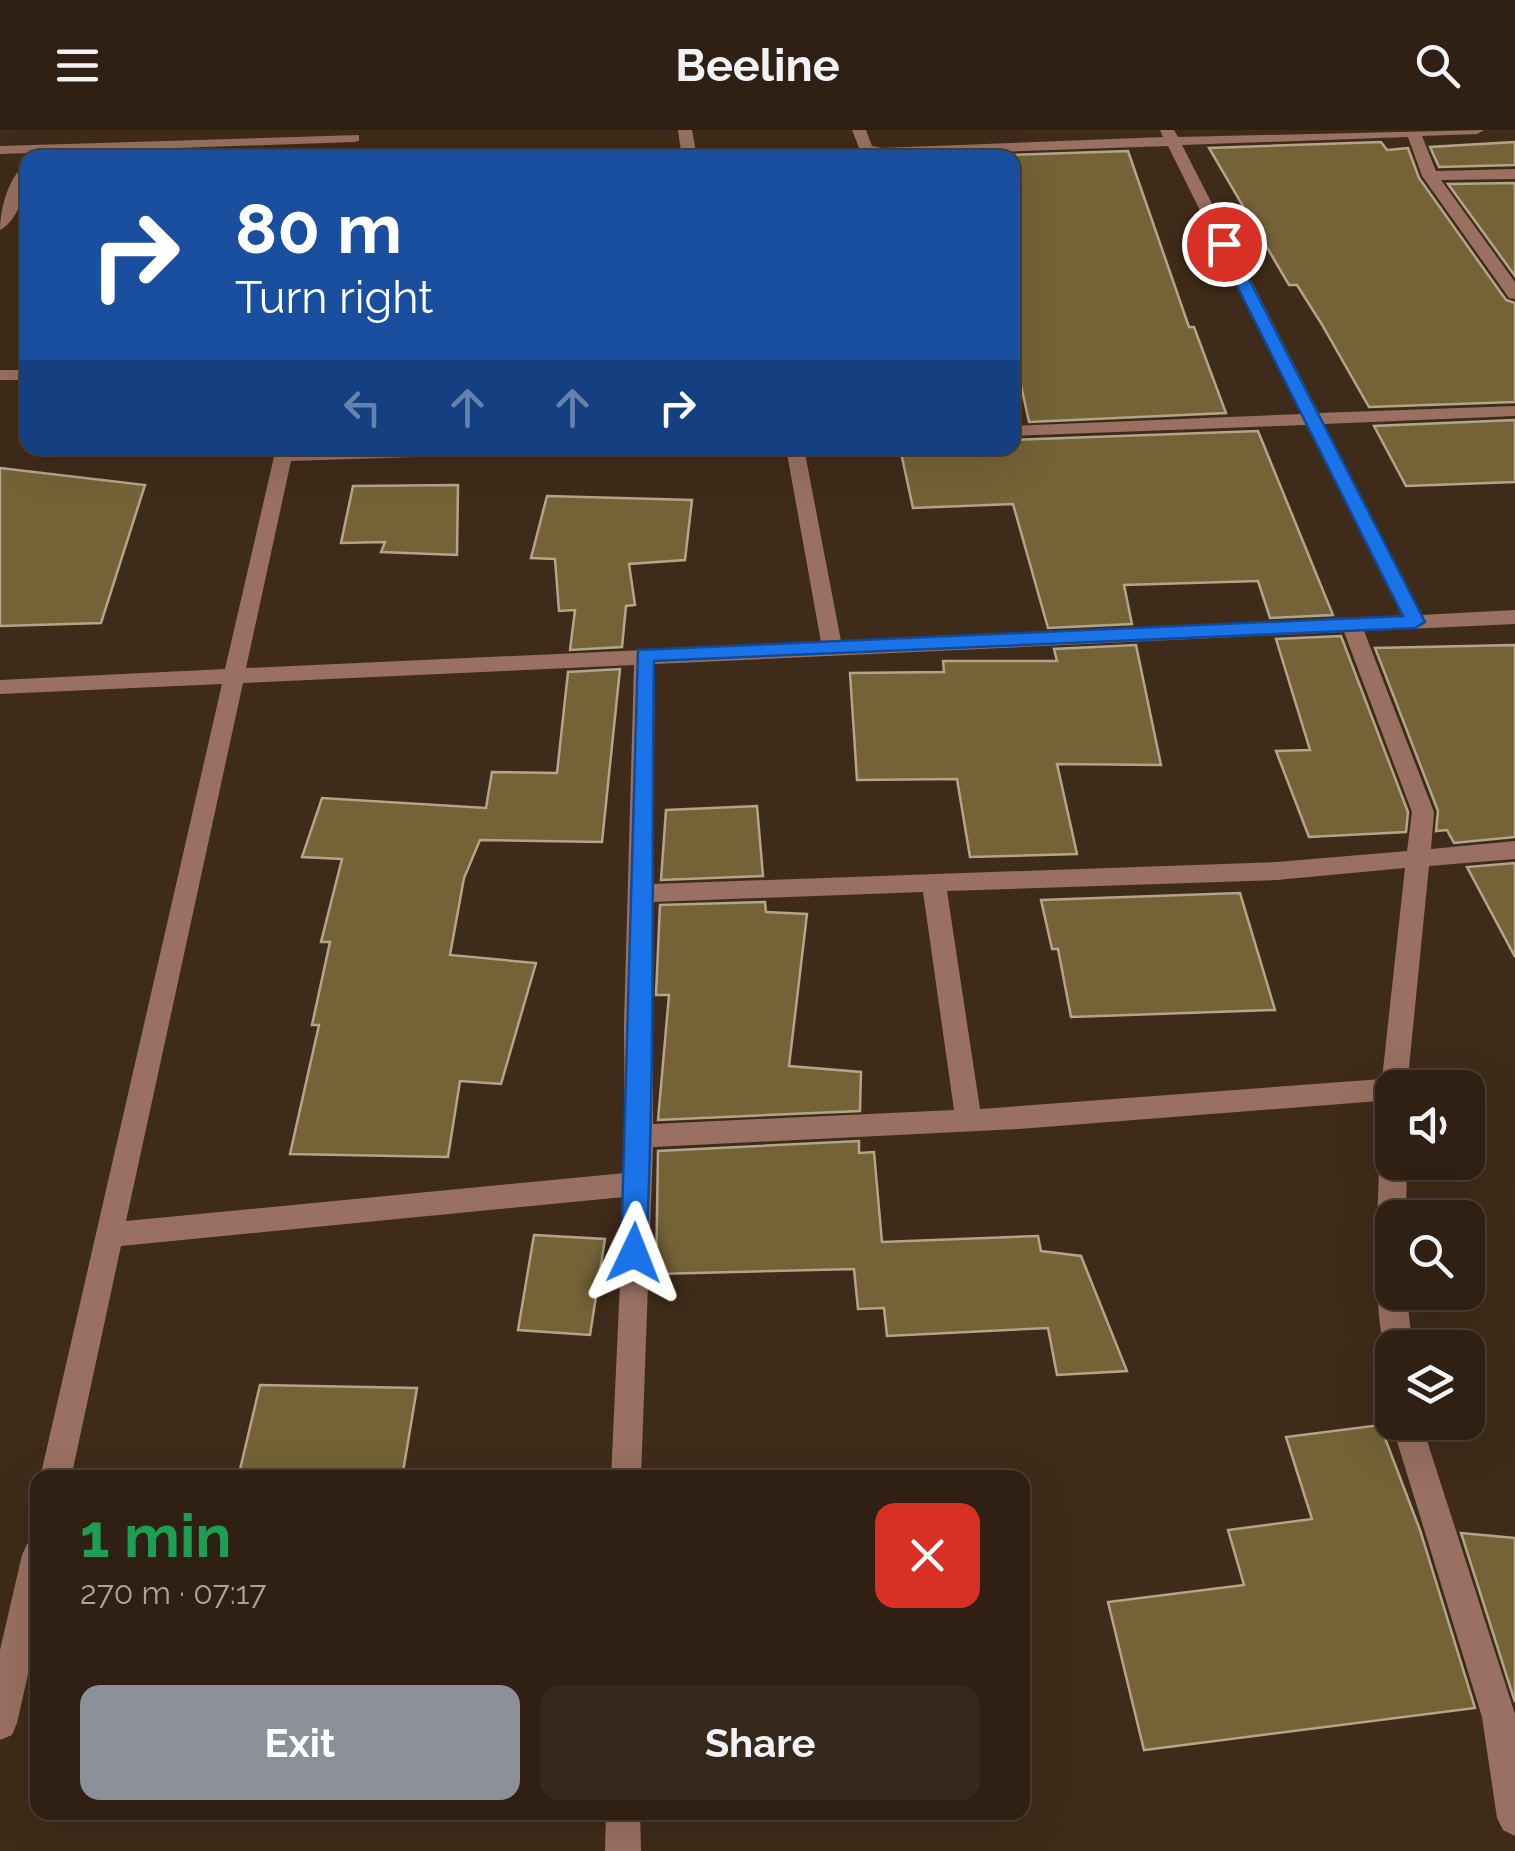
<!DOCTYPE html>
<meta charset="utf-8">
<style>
body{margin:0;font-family:Raleway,sans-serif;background:#37281c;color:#f1f3f6;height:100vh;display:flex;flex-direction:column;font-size:38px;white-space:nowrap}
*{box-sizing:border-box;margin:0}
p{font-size:32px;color:#a7a3a0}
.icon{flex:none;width:55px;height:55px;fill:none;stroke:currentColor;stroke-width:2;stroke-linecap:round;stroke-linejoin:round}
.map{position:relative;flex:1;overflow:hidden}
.drawer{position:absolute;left:30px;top:1340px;width:1000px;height:350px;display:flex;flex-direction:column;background:#2f2013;border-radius:20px;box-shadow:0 10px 40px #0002,0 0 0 2px #4a3e33}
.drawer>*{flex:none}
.banner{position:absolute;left:20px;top:20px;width:1000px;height:305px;border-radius:20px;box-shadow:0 10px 40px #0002,0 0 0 2px #4a3e33;background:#1a4fa0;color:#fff;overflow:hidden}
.tools{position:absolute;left:1375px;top:940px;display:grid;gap:20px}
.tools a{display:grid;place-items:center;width:110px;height:110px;border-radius:20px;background:#2f2013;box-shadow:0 10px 40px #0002,0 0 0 2px #4a3e33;font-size:50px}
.pin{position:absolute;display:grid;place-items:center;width:85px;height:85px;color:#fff;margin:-42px;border:5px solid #fff;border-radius:50%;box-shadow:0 2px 10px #0007}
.me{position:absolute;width:110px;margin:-55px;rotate:2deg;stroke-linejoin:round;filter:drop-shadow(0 0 8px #0008)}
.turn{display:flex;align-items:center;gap:35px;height:210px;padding:0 50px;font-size:45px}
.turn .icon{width:130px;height:130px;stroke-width:2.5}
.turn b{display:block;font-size:70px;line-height:85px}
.lanes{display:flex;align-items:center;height:95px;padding:0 50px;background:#0003;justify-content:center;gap:50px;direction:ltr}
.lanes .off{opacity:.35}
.round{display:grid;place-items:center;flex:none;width:105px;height:105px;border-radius:20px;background:#37281c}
.summary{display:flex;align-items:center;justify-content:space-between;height:170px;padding:0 50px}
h1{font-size:60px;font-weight:700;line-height:75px;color:#1e9e55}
.primary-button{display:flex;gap:20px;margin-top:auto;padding:20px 50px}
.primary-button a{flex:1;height:115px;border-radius:20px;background:#8c9099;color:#fff;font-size:40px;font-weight:700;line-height:115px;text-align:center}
.primary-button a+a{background:#37281c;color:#f1f3f6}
header{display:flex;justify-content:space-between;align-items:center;height:130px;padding:0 50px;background:#2f2013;font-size:45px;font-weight:700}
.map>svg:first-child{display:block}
.building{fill:#756337;stroke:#b2a68a;stroke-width:2.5}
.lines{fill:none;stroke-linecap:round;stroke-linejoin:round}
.minor{fill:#997062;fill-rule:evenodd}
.route{fill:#1a73e8;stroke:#114b97;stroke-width:2.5}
</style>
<header><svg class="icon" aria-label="menu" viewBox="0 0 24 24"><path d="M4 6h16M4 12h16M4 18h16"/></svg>Beeline<svg class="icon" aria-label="search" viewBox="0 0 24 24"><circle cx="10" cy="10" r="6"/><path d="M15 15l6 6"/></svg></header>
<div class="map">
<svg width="1515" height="1721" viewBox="0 0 1515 1721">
<rect width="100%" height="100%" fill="#3f2b19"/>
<g class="building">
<polygon points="1381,12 1387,20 1408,18 1419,48 1506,170 1515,173 1515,272 1369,277 1321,193 1297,155 1289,155 1209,18"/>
<polygon points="1515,12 1515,35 1439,37 1430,17"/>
<polygon points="1128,21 1189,197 1194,197 1226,283 1029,292 1012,214 1012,25"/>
<polygon points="1515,53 1515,146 1448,54"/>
<polygon points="1515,290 1515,352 1406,356 1374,296"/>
<polygon points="1258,301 1333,485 1270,488 1258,451 1124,455 1132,494 1048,498 1013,374 913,378 900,318 1012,318 1012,310"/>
<polygon points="0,338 145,355 101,493 0,496"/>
<polygon points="458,355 457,425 381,422 385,412 341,413 353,356"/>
<polygon points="547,366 692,370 685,430 629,434 635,475 626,476 622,517 570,520 575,480 559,481 555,429 531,428"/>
<polygon points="1341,506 1408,682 1406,702 1309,707 1276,621 1310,620 1276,509"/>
<polygon points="1136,515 1161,635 1057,634 1077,724 970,727 957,649 857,650 850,543 944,542 943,531 1057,531 1054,519"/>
<polygon points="1515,515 1515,707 1454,713 1447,700 1436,701 1438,681 1375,518"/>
<polygon points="620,539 602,712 480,710 464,748 450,825 536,833 501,954 460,951 448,1027 290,1024 319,895 312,895 330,812 321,812 342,729 302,727 322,668 486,678 492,642 557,643 568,542"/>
<polygon points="757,676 763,746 661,750 666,680"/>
<polygon points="1515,733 1515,827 1467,737"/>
<polygon points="1240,763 1275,880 1071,887 1058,819 1052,819 1041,770"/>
<polygon points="765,772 766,782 807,784 789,936 861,942 860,981 658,990 669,865 656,865 660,775"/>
<polygon points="859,1011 859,1023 874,1022 882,1112 1038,1106 1041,1121 1081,1126 1127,1241 1057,1245 1048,1198 887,1206 884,1178 858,1179 854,1139 656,1144 658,1021"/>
<polygon points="534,1105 605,1109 590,1205 518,1200"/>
<polygon points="260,1255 417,1258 402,1348 238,1348"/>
<polygon points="1380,1295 1420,1400 1475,1578 1144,1620 1108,1472 1244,1455 1228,1400 1312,1389 1286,1307"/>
<polygon points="1461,1403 1515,1408 1515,1572"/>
</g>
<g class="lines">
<g class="minor">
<polygon points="678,0 692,0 697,28 682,28"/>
<path d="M852 0H866L872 16 882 18 1163 7 1160 0H1174L1178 7 1484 0 1477 4 1422 6 1436 41 1515 39V49L1441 50 1515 152V169L1509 168 1422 46 1408 7 1182 15 1319 283 1515 276V286L1324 294 1421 485 1515 480V494L1364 501 1434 682 1431 719 1515 711V729L1429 736 1407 958H1392V970L1019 999 653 1017 641 1348H611L624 1067 121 1116 71 1348H40L222 554 0 564V550L225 539 276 318H516L507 324 291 331 246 538 821 512 786 318H804L841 511 1402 486 1306 295 1012 306V296L1301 284 1168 16 882 26 861 23ZM1344 502 1412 682 1407 721 1277 732 652 754 655 534ZM634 535 624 893 625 1043 126 1091 243 553ZM1405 738 1382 949 980 979 947 761 1277 750ZM923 762 954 980 653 994 652 772Z"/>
<polygon points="359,5 359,11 354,12 0,24 0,16"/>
<path d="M28 33C28 53 20 90 0 100 0 78 9 44 28 33Z"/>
<rect x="0" y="240" width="28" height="10"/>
<path d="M1392 1020V1032H1407L1406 1088H1392V1162H1406L1413 1218H1392V1230C1369 1212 1379 1067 1379 1032L1383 1024Z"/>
<polygon points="1392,1288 1392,1292 1421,1292 1515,1584 1515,1706 1503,1700 1497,1688 1482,1587 1391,1292"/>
<polygon points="38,1409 38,1500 17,1593 12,1605 0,1610 0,1520 22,1425 27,1414"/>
<polygon points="606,1682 640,1682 641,1721 605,1721"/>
</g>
</g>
<path class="route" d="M1224 110 1231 114 1425 492 1415 498 654 531C651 728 656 926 646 1123L643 1131 634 1134 624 1131 621 1123 638 520 1403 486 1216 114Z"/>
</svg>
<div class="tools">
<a><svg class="icon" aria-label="sound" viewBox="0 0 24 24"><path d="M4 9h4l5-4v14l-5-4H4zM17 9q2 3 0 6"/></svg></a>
<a><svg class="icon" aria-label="search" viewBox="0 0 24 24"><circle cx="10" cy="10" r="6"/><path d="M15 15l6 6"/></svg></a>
<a><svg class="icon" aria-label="layers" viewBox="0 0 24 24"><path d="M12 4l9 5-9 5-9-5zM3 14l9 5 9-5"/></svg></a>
</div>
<div class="pin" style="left:1224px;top:114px;background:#d93025"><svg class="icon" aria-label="arrive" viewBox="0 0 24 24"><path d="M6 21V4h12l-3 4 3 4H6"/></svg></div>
<svg class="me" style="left:634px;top:1123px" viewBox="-20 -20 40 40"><path d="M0-17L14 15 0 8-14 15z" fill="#1a73e8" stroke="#fff" stroke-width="4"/></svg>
<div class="banner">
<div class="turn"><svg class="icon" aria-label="right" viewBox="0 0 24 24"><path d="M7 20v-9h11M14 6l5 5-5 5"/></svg><div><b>80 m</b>Turn right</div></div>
<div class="lanes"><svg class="icon off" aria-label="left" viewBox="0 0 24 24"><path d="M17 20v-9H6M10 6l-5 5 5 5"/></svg><svg class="icon off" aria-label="ahead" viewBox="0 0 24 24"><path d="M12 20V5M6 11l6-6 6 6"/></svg><svg class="icon off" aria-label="ahead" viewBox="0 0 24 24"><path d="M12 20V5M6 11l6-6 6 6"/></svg><svg class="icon" aria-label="right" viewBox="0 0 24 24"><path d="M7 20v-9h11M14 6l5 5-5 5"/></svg></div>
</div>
<section class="drawer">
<div class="summary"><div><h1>1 min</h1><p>270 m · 07:17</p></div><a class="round" style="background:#d93025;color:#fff"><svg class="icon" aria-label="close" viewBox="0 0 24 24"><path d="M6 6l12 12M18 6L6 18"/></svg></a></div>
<div class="primary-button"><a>Exit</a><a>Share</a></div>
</section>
</div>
